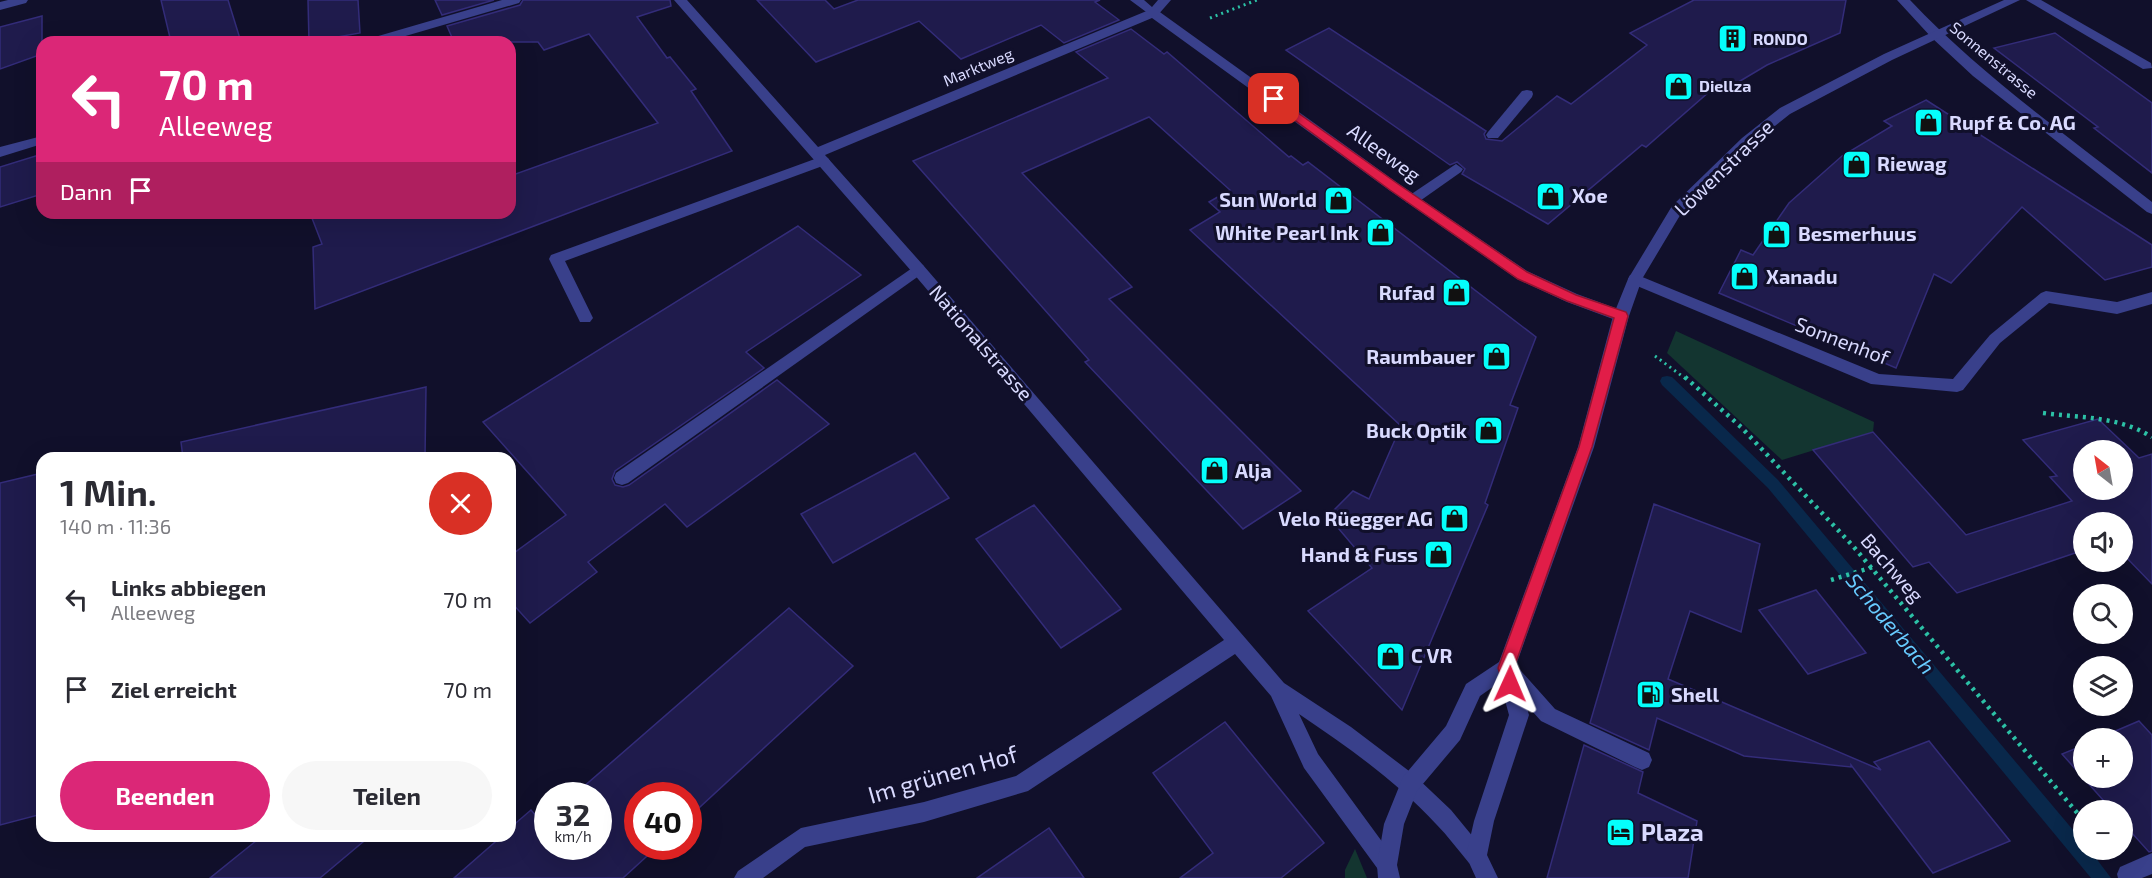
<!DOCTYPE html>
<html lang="de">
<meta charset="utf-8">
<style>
body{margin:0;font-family:"Exo 2",sans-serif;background:#f7f7f7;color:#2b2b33;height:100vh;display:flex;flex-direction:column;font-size:22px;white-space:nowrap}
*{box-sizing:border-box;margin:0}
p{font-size:20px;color:#7c7c81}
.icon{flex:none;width:33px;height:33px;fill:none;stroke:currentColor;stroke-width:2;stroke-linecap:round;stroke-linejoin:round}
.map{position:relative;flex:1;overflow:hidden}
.panel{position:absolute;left:36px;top:452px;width:480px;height:390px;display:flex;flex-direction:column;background:#fff;border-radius:18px;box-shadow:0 6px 24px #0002}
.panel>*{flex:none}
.guide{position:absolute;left:36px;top:36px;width:480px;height:183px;border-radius:18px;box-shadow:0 6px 24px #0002;background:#db2777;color:#fff;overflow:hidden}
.needle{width:39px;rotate:329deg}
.fabs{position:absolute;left:2073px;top:440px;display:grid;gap:12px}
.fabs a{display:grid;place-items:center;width:60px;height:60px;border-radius:50%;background:#fff;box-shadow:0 6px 24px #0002;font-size:30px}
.speed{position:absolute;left:534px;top:782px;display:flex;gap:12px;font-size:30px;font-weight:700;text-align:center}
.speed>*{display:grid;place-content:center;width:78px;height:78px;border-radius:50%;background:#fff;box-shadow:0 6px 24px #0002;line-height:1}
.speed small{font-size:15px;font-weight:400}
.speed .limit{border:9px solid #d22;background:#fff;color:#111}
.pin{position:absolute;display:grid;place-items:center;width:51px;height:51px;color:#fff;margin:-26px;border-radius:12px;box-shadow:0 3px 9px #0006}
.me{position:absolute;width:66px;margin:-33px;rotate:1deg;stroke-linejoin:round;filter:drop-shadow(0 0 4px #0008)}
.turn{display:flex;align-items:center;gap:21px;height:126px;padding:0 24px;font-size:27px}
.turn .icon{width:78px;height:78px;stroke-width:2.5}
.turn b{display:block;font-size:42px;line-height:51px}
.then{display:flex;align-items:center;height:57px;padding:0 24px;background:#0003;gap:12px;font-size:22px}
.round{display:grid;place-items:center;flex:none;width:63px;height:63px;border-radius:32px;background:#f7f7f7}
.headline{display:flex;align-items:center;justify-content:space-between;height:102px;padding:0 24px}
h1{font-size:36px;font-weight:700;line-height:45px}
.cta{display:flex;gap:12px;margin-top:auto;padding:12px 24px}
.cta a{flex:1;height:69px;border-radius:36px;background:#db2777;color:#fff;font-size:24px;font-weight:700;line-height:69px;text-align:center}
.cta a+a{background:#f7f7f7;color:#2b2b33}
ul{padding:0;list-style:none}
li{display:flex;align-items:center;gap:18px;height:90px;padding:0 24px}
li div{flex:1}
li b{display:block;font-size:22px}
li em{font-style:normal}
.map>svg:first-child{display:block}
.green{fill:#133530}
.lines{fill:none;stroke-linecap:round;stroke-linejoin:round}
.stream{fill:#09284b;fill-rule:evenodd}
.building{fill:#1f1b4c;stroke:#332c79;stroke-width:1.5;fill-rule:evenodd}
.path-far1{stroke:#2cc1a6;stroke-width:3;stroke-dasharray:2 4;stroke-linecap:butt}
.path{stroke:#2cc1a6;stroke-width:4.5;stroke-dasharray:3 5;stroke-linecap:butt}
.service{fill:#39408b;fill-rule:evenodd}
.minor{fill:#39408b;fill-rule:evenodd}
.tertiary{fill:#39408b;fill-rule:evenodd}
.route{fill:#e11d48;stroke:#92132f;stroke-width:1.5}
.labels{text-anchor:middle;stroke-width:6;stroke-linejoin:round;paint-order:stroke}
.far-poi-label{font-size:16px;font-weight:bold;fill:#d9daff;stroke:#11102b;text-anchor:start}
.far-street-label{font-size:16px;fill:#d9daff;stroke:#11102b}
.poi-label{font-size:20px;font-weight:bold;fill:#d9daff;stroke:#11102b;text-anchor:start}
.street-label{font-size:20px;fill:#d9daff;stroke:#11102b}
.water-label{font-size:21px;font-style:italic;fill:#67cbff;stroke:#11102b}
.near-street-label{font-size:24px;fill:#d9daff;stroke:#11102b}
.near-poi-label{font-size:24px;font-weight:bold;fill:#d9daff;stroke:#11102b;text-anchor:start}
</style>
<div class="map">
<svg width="2152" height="878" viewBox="0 0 2152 878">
<rect width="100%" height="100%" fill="#11102b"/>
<g class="green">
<polygon points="1676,331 1874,422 1873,432 1782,460 1667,353"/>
<polygon points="1355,849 1367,878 1345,878 1345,870"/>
</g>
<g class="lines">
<polygon class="stream" points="1667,376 1672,377 1778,480 2084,843 2084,849 2089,849 2111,878 2091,878 1768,488 1662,385 1660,381 1662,377"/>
</g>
<g class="building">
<polygon points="161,0 228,0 241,42 171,42"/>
<polygon points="308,0 358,0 360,33 309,42"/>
<polygon points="435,0 494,0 442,15"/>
<polygon points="523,0 670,0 671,6 637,17 667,58 670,57 696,89 691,91 732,151 315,309 313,247 322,244 310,213 510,213 510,176 658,123 589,34 544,50 538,42 454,42 447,26 520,5"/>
<polygon points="757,0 825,0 834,9 858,0 1100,0 1095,2 1119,20 1064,43 1041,25 961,59 919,21 816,62"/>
<polygon points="1694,0 1846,0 1840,33 1767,65 1725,90 1717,85 1646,147 1642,145 1548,224 1462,174 1465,169 1457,162 1450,165 1286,50 1329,28 1486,131 1484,134 1486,139 1502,141 1557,96 1571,104 1647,45 1630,33"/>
<polygon points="42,16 42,54 0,69 0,27"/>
<polygon points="1131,29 1164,54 1167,52 1289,157 1291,156 1303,165 1308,162 1536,337 1510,405 1518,408 1485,503 1488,505 1402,710 1308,611 1372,568 1328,516 1353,491 1369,499 1401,426 1190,230 1220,212 1209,202 1230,190 1149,117 1022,173 1132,287 1109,299 1301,491 1243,529 1085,362 1089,360 913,161 1108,78 1076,52"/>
<polygon points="2055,33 2152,103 2152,173 2094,128 2098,127 1994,48"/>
<polygon points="1926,100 2152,245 2152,267 2105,280 2022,207 1951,283 1934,274 1896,368 1719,293 1741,250 1753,255 1789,203 1842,156 1892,126 1884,121"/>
<polygon points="42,154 42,194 0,207 0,167"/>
<polygon points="798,226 861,275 746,352 764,368 615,471 612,479 615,485 623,487 629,485 777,380 829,424 687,527 665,504 588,562 597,572 530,623 510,601 510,556 566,515 483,422"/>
<polygon points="426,387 425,458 183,458 181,442"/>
<path d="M2098 419 2139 458 2152 454V584L2122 553V522H2084V550L1957 593 1929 562 1913 567 1813 450 1873 432 1966 535 2072 501 2050 477 2057 476 2023 440ZM2084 450H2122V489H2084Z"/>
<polygon points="915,453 949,498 833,563 801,514"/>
<polygon points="42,473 42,814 0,825 0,483"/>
<polygon points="1654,504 1760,544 1741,632 1690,611 1668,679 1881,770 1874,762 1929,741 2010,841 1933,873 1851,765 1851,767 1744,756 1657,718 1649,750 1590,723"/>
<polygon points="1034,505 1121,609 1061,648 976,539"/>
<polygon points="1816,590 1866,653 1808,674 1759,610"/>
<polygon points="789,608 853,666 688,818 688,795 638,795 638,846 658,846 623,878 454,878 502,836 510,836 510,828 531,810 542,823 548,818 548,846 598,846 598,795 574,795"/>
<polygon points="2139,721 2152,735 2152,851 2149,852 2122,822 2122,810 2112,810 2062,754 2084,745 2084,777 2122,777 2122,738 2099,738"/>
<polygon points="1225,722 1324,843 1281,878 1180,878 1213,853 1153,773"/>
<polygon points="1584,745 1643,772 1638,793 1697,821 1688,878 1547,878"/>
<polygon points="1049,828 1084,878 977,878"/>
<polygon points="262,836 370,836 320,878 210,878"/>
</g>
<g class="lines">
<g class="path-far1">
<polyline points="1210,18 1257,0"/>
<polyline points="1655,356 1686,379"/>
</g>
<g class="path">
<polyline points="1685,377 1741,427 1853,546 2084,821"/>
<path d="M2043 413C2081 418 2118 416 2152 437"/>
<polyline points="1831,580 1873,567"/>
</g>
<g class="service">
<polygon points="1130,0 1144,0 1152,7 1158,0 1171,0 1157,16 1153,17"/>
<polygon points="2026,0 2041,0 2151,63 2152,68 2143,69"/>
<polygon points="1527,90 1532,91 1533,94 1532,97 1498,138 1488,138 1486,135 1488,132 1522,91"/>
<polygon points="823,156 828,158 830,161 828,164 565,261 593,318 590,322 580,322 549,259 551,255"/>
<polygon points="1456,164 1463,169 1461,172 1417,203 1407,203 1405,200 1407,197"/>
<polygon points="918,264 923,265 925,269 923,273 628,483 622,485 616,483 614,478 616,473"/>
<polygon points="1635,274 1879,374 1953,379 1990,335 2041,293 2046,291 2117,302 2152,292 2152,304 2117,314 2049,303 2000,343 1963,390 1957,392 1871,384 1630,283 1628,279 1630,275"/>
<polygon points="1506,659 1513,662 1555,709 1649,753 1652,760 1649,767 1642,770 1635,767 1541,721 1499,674 1497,668 1499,662"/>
<polygon points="2152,853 2152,874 2142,878 2118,878 2117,874 2120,867"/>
</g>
<g class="minor">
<polygon points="8,0 28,0 26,3 0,10 0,2"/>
<polygon points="502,0 521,0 519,3 385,42 366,42 368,39"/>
<path d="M674 0H687L818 147 1149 10H1157L1399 184 1527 271 1577 294 1626 312 1629 316 1626 320 1621 322 1567 302 1517 279 1389 190 1152 18 825 155 923 265 1284 683 1351 727 1413 774 1451 810 1483 849 1486 856 1483 863 1476 866 1469 863C1458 850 1448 836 1436 824 1396 781 1348 747 1299 714L1318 754 1394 858 1397 865 1394 872 1387 875 1380 872 1304 768 1271 696 1235 654 1028 791 924 822 805 847 763 878H734L738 871 801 828 924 802 1016 776 1224 640 913 273Z"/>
<path d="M1897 0H1910C1982 76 2069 137 2152 202V214L2147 212 1973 76 1932 38Z"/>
<polygon points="42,136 42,144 0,157 0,147"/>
</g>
<polygon class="tertiary" points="2004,0 2020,0 1892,60 1790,114 1752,144 1682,212 1642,279 1629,316 1594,447 1515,668 1529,715 1494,821 1487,855 1498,878 1476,878 1466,856 1474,821 1509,715 1500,682 1480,696 1460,740 1417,791 1404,824 1397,865 1400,878 1378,878 1377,865 1384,824 1403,777 1446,726 1466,684 1499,662 1578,447 1613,316 1628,279 1672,206 1742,138 1780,108 1884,54"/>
</g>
<polygon class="route" points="1274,96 1398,184 1527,272 1576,295 1626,312 1628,316 1592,447 1514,668 1518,684 1516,689 1510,691 1505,689 1498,668 1579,447 1614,318 1567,301 1518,279 1390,190 1270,102 1270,97"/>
<defs>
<symbol id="building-square" viewBox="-11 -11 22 22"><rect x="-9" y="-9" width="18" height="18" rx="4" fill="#05fffb" stroke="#11102b"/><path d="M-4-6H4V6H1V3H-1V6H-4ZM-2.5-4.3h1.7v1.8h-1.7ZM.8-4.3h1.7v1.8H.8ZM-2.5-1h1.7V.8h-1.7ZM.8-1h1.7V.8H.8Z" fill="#111"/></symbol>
<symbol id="shop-square" viewBox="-11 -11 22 22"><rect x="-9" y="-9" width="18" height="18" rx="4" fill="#05fffb" stroke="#11102b"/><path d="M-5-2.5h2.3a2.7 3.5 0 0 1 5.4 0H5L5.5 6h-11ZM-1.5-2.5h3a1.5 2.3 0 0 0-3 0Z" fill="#111"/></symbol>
<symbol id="fuel-square" viewBox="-11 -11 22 22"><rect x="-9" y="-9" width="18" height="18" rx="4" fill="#05fffb" stroke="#11102b"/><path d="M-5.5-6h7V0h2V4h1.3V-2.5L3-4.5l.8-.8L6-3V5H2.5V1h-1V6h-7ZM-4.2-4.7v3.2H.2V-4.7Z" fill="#111"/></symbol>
<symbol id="hotel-square" viewBox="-11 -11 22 22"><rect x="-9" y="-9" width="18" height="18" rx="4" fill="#05fffb" stroke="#11102b"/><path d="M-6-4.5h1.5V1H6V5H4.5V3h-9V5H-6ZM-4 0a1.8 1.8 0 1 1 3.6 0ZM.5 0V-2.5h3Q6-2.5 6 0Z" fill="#111"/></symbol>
</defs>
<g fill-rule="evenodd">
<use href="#building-square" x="1716" y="22" width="33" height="33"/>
<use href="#shop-square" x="1662" y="70" width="33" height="33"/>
<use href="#shop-square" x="1912" y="106" width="33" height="33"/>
<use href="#shop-square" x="1840" y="148" width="33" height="33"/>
<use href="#shop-square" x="1534" y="180" width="33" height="33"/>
<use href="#shop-square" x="1322" y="184" width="33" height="33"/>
<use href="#shop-square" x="1364" y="216" width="33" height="33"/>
<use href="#shop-square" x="1760" y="218" width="33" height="33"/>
<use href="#shop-square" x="1728" y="260" width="33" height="33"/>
<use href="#shop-square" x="1440" y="276" width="33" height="33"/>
<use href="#shop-square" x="1480" y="340" width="33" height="33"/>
<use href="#shop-square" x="1472" y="414" width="33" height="33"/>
<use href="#shop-square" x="1198" y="454" width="33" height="33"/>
<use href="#shop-square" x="1438" y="502" width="33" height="33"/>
<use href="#shop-square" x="1422" y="538" width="33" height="33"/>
<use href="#shop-square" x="1374" y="640" width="33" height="33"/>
<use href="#fuel-square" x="1634" y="678" width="33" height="33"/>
<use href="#hotel-square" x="1604" y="816" width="33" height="33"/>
</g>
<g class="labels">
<g class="far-poi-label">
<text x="1753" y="45">RONDO</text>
<text x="1699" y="92">Diellza</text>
</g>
<g class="far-street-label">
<text transform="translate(1994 60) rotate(40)" y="6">Sonnenstrasse</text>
<text transform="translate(978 67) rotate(-23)" y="6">Marktweg</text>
</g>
<g class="poi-label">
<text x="1949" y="130">Rupf &amp; Co. AG</text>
<text x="1877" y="171">Riewag</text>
<text x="1572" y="203">Xoe</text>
<text x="1317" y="207" text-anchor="end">Sun World</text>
<text x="1359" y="240" text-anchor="end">White Pearl Ink</text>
<text x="1798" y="241">Besmerhuus</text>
<text x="1766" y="284">Xanadu</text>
<text x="1435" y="300" text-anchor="end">Rufad</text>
<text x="1475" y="364" text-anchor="end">Raumbauer</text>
<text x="1467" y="438" text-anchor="end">Buck Optik</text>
<text x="1235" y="478">Alja</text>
<text x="1433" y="526" text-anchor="end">Velo Rüegger AG</text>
<text x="1418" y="562" text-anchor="end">Hand &amp; Fuss</text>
<text x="1411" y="663">C VR</text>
<text x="1671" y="702">Shell</text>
</g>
<g class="street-label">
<text transform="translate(1384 153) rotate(36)" y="7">Alleeweg</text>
<text transform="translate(1724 168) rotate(-44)" y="7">Löwenstrasse</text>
<text transform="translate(1842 341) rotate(21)" y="7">Sonnenhof</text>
<text transform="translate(981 343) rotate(49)" y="7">Nationalstrasse</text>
<text transform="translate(1892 568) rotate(49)" y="7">Bachweg</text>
</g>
<g class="water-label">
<text transform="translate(1890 624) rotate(50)" y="7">Schoderbach</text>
</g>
<g class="near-street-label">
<text transform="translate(943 775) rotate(-16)" y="8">Im grünen Hof</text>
</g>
<g class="near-poi-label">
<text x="1641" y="841">Plaza</text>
</g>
</g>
</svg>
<div class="fabs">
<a><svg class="needle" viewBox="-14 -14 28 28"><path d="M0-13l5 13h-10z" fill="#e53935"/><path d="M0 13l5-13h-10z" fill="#7c7c81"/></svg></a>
<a><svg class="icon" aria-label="sound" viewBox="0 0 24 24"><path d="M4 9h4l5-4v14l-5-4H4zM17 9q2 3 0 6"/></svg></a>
<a><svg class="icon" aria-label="search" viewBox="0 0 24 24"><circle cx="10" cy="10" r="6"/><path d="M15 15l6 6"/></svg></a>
<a><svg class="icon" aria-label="layers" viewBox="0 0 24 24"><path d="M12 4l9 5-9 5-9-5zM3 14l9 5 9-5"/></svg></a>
<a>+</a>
<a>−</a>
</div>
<div class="speed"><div>32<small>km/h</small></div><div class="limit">40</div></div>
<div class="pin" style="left:1274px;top:99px;background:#d93025"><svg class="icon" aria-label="arrive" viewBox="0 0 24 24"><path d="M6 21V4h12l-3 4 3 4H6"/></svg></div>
<svg class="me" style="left:1510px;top:684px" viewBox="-20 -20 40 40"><path d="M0-17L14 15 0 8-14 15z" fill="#e11d48" stroke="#fff" stroke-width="4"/></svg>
<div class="guide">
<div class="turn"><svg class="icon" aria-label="left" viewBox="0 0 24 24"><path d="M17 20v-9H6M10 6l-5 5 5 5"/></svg><div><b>70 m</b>Alleeweg</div></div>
<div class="then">Dann<svg class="icon" aria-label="arrive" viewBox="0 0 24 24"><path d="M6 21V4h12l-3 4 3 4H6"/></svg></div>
</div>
<section class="panel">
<div class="headline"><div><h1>1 Min.</h1><p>140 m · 11:36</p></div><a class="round" style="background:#d93025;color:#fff"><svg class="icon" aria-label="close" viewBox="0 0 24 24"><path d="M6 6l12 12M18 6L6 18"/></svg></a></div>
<ul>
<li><svg class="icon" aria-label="left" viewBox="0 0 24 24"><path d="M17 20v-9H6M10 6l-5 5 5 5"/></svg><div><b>Links abbiegen</b><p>Alleeweg</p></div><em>70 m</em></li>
<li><svg class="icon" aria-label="arrive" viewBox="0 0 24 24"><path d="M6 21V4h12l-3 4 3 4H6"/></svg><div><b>Ziel erreicht</b></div><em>70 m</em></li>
</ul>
<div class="cta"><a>Beenden</a><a>Teilen</a></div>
</section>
</div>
